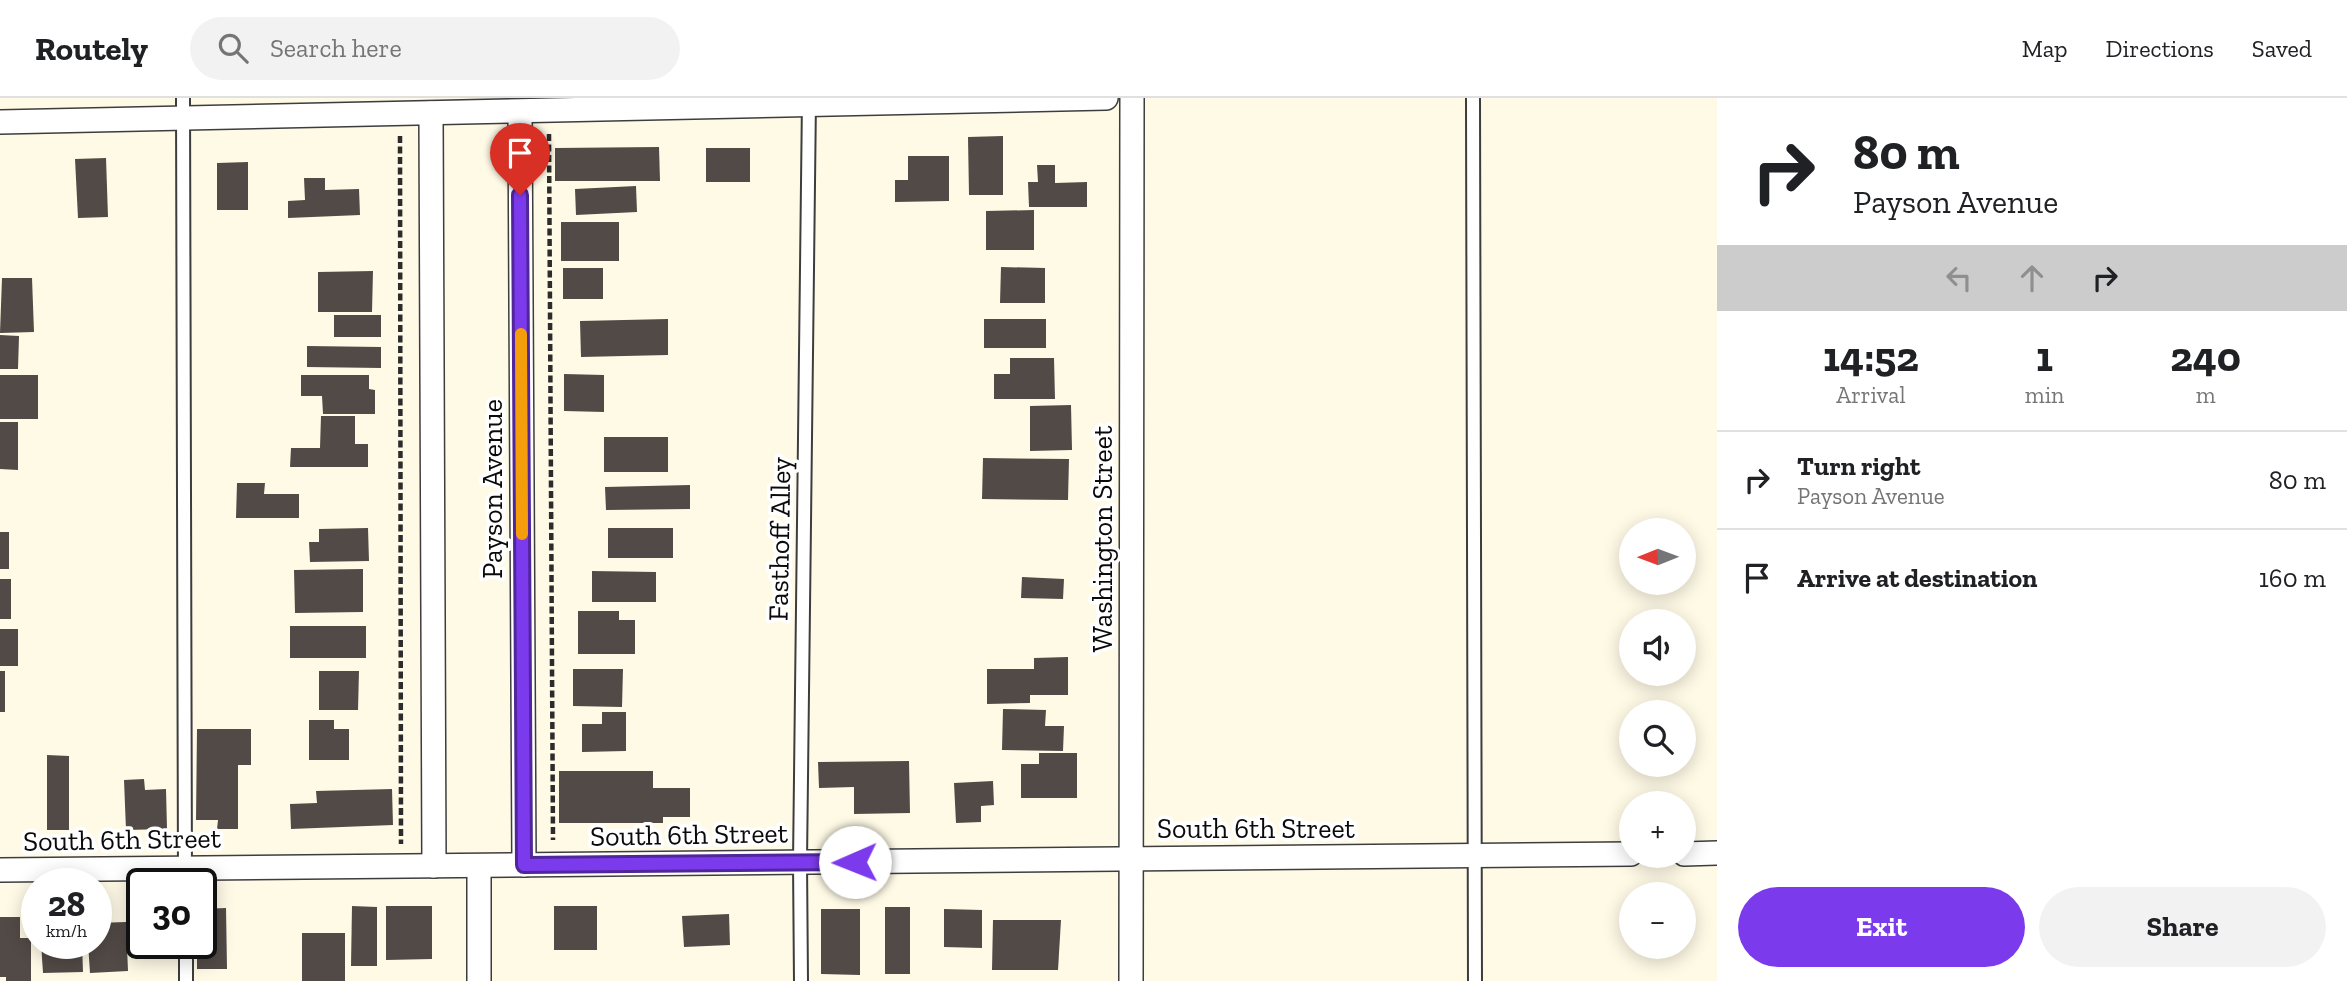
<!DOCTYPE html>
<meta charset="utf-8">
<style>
body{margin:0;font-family:"Zilla Slab",serif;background:#f2f2f2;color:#202124;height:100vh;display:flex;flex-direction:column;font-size:26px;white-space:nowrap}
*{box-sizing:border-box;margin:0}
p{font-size:23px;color:#757577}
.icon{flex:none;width:38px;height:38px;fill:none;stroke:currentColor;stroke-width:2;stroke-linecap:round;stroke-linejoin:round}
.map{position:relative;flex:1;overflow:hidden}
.details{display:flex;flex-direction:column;background:#fff;width:630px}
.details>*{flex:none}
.banner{background:#fff;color:#202124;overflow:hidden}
.needle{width:46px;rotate:269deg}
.controls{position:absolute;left:1619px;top:420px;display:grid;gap:14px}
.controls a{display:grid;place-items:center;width:77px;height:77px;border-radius:50%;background:#fff;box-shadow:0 4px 18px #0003;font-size:35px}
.speed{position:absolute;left:21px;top:770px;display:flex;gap:14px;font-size:35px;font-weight:700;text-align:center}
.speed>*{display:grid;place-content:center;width:91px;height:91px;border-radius:50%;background:#fff;box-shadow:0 4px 18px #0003;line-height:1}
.speed small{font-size:18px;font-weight:400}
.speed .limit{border:4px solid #111;border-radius:10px;background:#fff;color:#111}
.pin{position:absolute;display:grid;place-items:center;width:60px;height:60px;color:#fff;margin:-72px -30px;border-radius:50% 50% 50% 0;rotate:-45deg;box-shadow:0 0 7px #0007}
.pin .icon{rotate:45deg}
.me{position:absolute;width:77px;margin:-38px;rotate:269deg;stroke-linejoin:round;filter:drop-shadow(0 0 5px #0008)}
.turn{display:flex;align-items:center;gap:24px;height:147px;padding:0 21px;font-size:32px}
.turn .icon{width:91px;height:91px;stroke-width:2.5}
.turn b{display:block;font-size:49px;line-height:60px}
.lanes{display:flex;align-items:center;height:66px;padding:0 21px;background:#0003;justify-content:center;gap:35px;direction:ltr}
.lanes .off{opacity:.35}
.eta{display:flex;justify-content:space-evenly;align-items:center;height:119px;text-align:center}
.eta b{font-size:42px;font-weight:700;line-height:49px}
.button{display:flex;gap:14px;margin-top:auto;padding:14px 21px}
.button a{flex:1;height:80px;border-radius:42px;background:#7c3aed;color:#fff;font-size:28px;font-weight:700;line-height:80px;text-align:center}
.button a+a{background:#f2f2f2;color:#202124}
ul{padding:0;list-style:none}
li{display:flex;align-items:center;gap:21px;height:98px;padding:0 21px;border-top:2px solid #e0e0e0}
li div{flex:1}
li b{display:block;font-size:26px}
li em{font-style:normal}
header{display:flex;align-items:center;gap:42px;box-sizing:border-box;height:98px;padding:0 35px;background:#fff;border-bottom:2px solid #e0e0e0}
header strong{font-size:33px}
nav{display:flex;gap:38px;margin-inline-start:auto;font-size:24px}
.search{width:490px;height:63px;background:#f2f2f2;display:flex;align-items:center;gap:18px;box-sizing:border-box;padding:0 24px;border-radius:38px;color:#757577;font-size:26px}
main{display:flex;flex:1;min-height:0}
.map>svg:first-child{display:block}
.building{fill:#524a46}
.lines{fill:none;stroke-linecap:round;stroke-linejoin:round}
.service-casing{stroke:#3d3d3d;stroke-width:16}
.minor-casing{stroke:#3d3d3d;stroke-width:26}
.path{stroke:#2c2c2c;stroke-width:4.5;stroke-dasharray:7 3.5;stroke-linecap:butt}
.service{stroke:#fff;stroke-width:12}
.minor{stroke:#fff;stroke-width:23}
.route-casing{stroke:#51269a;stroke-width:18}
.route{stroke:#7c3aed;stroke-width:12}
.slow{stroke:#f59e0b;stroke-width:12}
.labels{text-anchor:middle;stroke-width:7;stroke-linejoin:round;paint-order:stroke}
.street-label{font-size:28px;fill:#0a0a0a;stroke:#fff}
</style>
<header>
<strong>Routely</strong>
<div class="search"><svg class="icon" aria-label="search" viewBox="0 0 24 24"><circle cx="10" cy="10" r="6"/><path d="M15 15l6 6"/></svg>Search here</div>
<nav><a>Map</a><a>Directions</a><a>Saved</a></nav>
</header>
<main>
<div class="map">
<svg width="1717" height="883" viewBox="0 0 1717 883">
<rect width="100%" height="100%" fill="#fffae6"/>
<g class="building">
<polygon points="1003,38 1003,97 969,97 968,39"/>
<polygon points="659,49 660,83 555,83 555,50"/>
<rect x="706" y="50" width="44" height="34"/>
<polygon points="908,58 949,58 949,103 895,104 895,82 908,82"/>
<polygon points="106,60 108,119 78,120 75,61"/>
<polygon points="248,64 248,112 217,112 217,65"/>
<polygon points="1037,67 1055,67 1055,85 1087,84 1087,109 1029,109 1028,84 1038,84"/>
<polygon points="304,80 325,80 325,92 359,91 360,117 288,120 288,103 305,102"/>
<polygon points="636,88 637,114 576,117 575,91"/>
<polygon points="1034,112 1034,152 986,152 986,113"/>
<rect x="561" y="124" width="58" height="39"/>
<polygon points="1001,169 1045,170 1045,205 1000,205"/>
<rect x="563" y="170" width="40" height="31"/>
<polygon points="373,173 372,214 318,214 318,174"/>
<polygon points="2,180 32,180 34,234 0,235"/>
<rect x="334" y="217" width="47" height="22"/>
<polygon points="668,221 668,257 581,259 580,223"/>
<rect x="984" y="221" width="62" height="29"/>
<polygon points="0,237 19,238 18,271 0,271"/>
<polygon points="307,248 381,249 381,270 307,269"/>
<polygon points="1010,260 1054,260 1055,301 994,301 994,276 1010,276"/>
<polygon points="564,276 604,277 604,314 564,313"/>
<rect x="0" y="277" width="38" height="44"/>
<polygon points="301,277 369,277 369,291 375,292 375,316 323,316 322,298 301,298"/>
<polygon points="1071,307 1072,352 1030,353 1030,308"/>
<polygon points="321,318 355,318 355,346 368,346 368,369 290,369 291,350 320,350"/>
<polygon points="0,324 18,324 18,372 0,371"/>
<rect x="604" y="339" width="64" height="35"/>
<polygon points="983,360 1069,361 1068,402 982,401"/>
<polygon points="237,385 265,385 264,396 299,396 299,420 236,420"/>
<polygon points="690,387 690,411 606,412 605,389"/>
<polygon points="368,430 369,463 310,464 309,444 319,444 319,431"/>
<rect x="608" y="430" width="65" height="30"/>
<rect x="0" y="434" width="9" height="37"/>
<polygon points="363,471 363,514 295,515 294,472"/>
<polygon points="592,473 656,474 656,504 592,504"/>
<polygon points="1022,479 1064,481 1063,501 1021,500"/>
<rect x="0" y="481" width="11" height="40"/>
<polygon points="578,513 619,513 619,522 635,522 635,556 578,556"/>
<rect x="290" y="528" width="76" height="32"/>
<rect x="0" y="531" width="18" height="37"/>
<polygon points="1068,559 1068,597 1030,597 1030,605 987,606 987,571 1034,571 1034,560"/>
<polygon points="573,571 623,571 622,609 573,608"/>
<rect x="0" y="573" width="5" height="41"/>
<polygon points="319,573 359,573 358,612 319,612"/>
<polygon points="1003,611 1046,612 1045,628 1064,628 1063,653 1002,652"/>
<polygon points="602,614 626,614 626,653 582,654 582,626 602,626"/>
<polygon points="309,622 334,622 334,631 349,631 349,662 309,662"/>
<polygon points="197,631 251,631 251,667 238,667 238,731 217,731 218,722 196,722"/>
<polygon points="1039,655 1077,655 1077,700 1021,700 1021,666 1039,666"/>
<polygon points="47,657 69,658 69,732 47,732"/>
<polygon points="909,663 910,715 854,716 854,689 819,690 818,664"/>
<polygon points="559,673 653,673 653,690 690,690 690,719 663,719 663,725 559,725"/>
<polygon points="144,681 145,692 166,691 167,731 126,732 124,682"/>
<polygon points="993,683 994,707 981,708 981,724 956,725 954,685"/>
<polygon points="392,691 393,727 291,731 290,706 317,705 316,693"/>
<polygon points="352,808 377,809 377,868 351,868"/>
<polygon points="386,808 432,808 432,861 386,862"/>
<rect x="554" y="808" width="43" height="44"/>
<rect x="885" y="809" width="25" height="67"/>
<polygon points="226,810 227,871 197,871 197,845 201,845 201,811"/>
<polygon points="821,811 860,811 860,877 821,876"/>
<polygon points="944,811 982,812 982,850 944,849"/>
<polygon points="729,816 730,847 684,849 682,818"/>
<polygon points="0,819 20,819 20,840 31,840 31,883 6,883 6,879 0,879"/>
<polygon points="993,822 1061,822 1058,872 992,872"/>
<polygon points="126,824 128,873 90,875 88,845 96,845 96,825"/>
<rect x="302" y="835" width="43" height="48"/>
<polygon points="41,845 82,845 83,874 43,875"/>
</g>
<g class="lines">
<defs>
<g id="service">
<polyline points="183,0 185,786"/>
<polyline points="1473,0 1475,883"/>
<polyline points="186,845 186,883"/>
<polyline points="801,883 800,764 809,1"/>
</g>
<g id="minor">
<polyline points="520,14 524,767"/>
<polyline points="431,15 434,768"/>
<polyline points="0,24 1106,0"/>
<polyline points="1684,756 1717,755"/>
<polyline points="0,772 1631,756"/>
<polyline points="479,883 479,768"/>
<polyline points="1131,883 1132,0"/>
</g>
</defs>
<use href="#service" class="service-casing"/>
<use href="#minor" class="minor-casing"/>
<g class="path">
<polyline points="549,36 553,742"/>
<polyline points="400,38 401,746"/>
</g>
<use href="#service" class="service"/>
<use href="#minor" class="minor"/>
</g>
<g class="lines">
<defs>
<polyline id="route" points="520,97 524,767 855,764"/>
</defs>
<use href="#route" class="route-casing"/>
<use href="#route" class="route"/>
<polyline class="slow" points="521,236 522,436"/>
</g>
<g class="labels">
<g class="street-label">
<text transform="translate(492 391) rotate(-90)" y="10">Payson Avenue</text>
<text transform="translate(779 441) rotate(-89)" y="10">Fasthoff Alley</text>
<text transform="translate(1102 441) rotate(-90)" y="10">Washington Street</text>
<text x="1256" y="740">South 6th Street</text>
<text transform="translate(689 736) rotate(-1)" y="10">South 6th Street</text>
<text transform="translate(122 741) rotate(-1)" y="10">South 6th Street</text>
</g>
</g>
</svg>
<div class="controls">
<a><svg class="needle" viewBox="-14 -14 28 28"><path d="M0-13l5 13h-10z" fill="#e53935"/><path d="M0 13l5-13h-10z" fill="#757577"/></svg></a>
<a><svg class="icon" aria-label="sound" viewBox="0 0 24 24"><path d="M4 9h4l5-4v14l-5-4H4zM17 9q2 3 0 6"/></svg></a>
<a><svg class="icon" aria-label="search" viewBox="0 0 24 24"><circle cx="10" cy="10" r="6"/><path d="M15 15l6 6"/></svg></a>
<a>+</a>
<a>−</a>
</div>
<div class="speed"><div>28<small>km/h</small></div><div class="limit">30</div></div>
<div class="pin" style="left:520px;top:97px;background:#d93025"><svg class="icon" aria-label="arrive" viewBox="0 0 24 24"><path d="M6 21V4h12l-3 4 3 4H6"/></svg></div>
<svg class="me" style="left:855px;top:764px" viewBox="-20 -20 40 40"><circle r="19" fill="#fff"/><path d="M0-13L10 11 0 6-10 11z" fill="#7c3aed"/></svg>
</div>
<section class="details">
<div class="banner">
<div class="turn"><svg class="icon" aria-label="right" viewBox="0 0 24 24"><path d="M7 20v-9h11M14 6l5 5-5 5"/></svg><div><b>80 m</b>Payson Avenue</div></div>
<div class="lanes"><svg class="icon off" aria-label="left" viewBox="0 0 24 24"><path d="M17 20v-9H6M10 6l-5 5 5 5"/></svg><svg class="icon off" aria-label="ahead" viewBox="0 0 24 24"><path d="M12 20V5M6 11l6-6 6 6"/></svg><svg class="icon" aria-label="right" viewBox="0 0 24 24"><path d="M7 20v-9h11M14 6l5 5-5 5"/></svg></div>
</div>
<div class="eta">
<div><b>14:52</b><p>Arrival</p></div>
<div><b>1</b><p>min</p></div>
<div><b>240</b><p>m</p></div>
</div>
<ul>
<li><svg class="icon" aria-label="right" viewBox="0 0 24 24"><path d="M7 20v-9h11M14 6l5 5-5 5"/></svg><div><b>Turn right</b><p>Payson Avenue</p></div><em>80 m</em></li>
<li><svg class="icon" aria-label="arrive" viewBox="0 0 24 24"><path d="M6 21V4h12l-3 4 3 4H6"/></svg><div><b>Arrive at destination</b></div><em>160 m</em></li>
</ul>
<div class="button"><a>Exit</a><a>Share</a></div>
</section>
</main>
